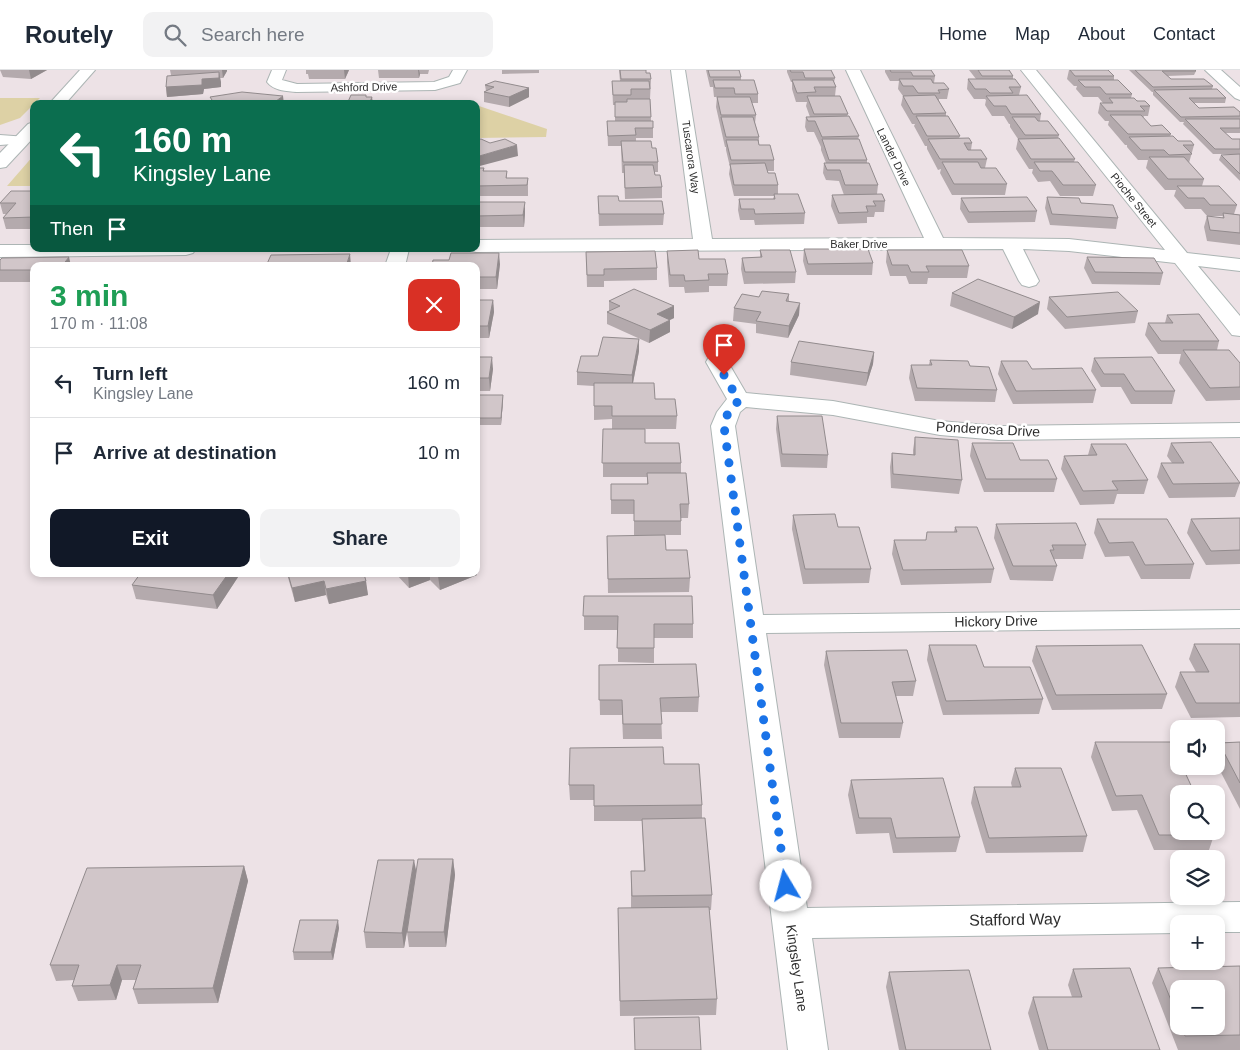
<!DOCTYPE html>
<meta charset="utf-8">
<style>
body{margin:0;font-family:Helvetica,sans-serif;background:#f2f2f3;color:#1f2937;height:100vh;display:flex;flex-direction:column;font-size:19px;white-space:nowrap}
*{box-sizing:border-box;margin:0}
p{font-size:16px;color:#747a83}
.icon{flex:none;width:28px;height:28px;fill:none;stroke:currentColor;stroke-width:2;stroke-linecap:round;stroke-linejoin:round}
.map{position:relative;flex:1;overflow:hidden}
.details{position:absolute;left:30px;top:192px;width:450px;height:315px;display:flex;flex-direction:column;background:#fff;border-radius:10px;box-shadow:0 2px 8px #0003}
.details>*{flex:none}
.top-card{position:absolute;left:30px;top:30px;width:450px;height:152px;border-radius:10px;box-shadow:0 2px 8px #0003;background:#0b6e4f;color:#fff;overflow:hidden}
.controls{position:absolute;left:1170px;top:650px;display:grid;gap:10px}
.controls a{display:grid;place-items:center;width:55px;height:55px;border-radius:10px;background:#fff;box-shadow:0 2px 8px #0003;font-size:25px}
.pin{position:absolute;display:grid;place-items:center;width:42px;height:42px;color:#fff;margin:-51px -21px;border-radius:50% 50% 50% 0;rotate:-45deg;box-shadow:0 0 5px #0007}
.pin .icon{rotate:45deg}
.me{position:absolute;width:55px;margin:-28px;rotate:352deg;stroke-linejoin:round;filter:drop-shadow(0 0 4px #0008)}
.turn{display:flex;align-items:center;gap:18px;height:105px;padding:0 20px;font-size:22px}
.turn .icon{width:65px;height:65px;stroke-width:2.5}
.turn b{display:block;font-size:35px;line-height:42px}
.then{display:flex;align-items:center;height:48px;padding:0 20px;background:#0003;gap:10px;font-size:19px}
.round{display:grid;place-items:center;flex:none;width:52px;height:52px;border-radius:10px;background:#f2f2f3}
.headline{display:flex;align-items:center;justify-content:space-between;height:85px;padding:0 20px}
h1{font-size:30px;font-weight:600;line-height:38px;color:#1e9e55}
.button{display:flex;gap:10px;margin-top:auto;padding:10px 20px}
.button a{flex:1;height:58px;border-radius:10px;background:#111827;color:#fff;font-size:20px;font-weight:600;line-height:58px;text-align:center}
.button a+a{background:#f2f2f3;color:#1f2937}
ul{padding:0;list-style:none}
li{display:flex;align-items:center;gap:15px;height:70px;padding:0 20px;border-top:1px solid #e0e1e3}
li div{flex:1}
li b{display:block;font-size:19px}
li em{font-style:normal}
header{display:flex;align-items:center;gap:30px;box-sizing:border-box;height:70px;padding:0 25px;background:#fff;border-bottom:1px solid #e0e1e3}
header strong{font-size:24px}
nav{display:flex;gap:28px;margin-inline-start:auto;font-size:18px}
.search{width:350px;height:45px;background:#f2f2f3;display:flex;align-items:center;gap:12px;box-sizing:border-box;padding:0 18px;border-radius:10px;color:#747a83;font-size:19px}
.map>svg:first-child{display:block}
.green{fill:#ddd1a5}
.lines{fill:none;stroke-linecap:round;stroke-linejoin:round}
.minor-casing{stroke:#acb5b4;stroke-width:2}
.tertiary-casing{stroke:#acb5b4;stroke-width:2}
.minor{fill:#fff;fill-rule:evenodd}
.tertiary{fill:#fff;fill-rule:evenodd}
.wall{fill:#b4aaad;fill-rule:evenodd}
.shaded-wall{fill:#928b8d}
.building{fill:#d1c6c9;stroke:#928b8d}
.route{stroke:#1a73e8;stroke-width:9;stroke-dasharray:0 16.2}
.labels{text-anchor:middle;stroke-width:5;stroke-linejoin:round;paint-order:stroke}
.far-street-label{font-size:11px;fill:#2e2e2e;stroke:#fff}
.street-label{font-size:14px;fill:#2e2e2e;stroke:#fff}
.near-street-label{font-size:16px;fill:#2e2e2e;stroke:#fff}
</style>
<header>
<strong>Routely</strong>
<div class="search"><svg class="icon" aria-label="search" viewBox="0 0 24 24"><circle cx="10" cy="10" r="6"/><path d="M15 15l6 6"/></svg>Search here</div>
<nav><a>Home</a><a>Map</a><a>About</a><a>Contact</a></nav>
</header>
<div class="map">
<svg width="1240" height="980" viewBox="0 0 1240 980">
<rect width="100%" height="100%" fill="#ede2e6"/>
<g class="green">
<polygon points="0,28 40,28 20,48 0,55"/>
<polygon points="476,35 547,59 546,67 476,68"/>
<polygon points="34,85 34,116 7,116"/>
</g>
<g class="lines">
<defs>
<g id="minor">
<path d="M272 0H286L282 10 297 14 434 12 449 7 453 0H467L460 13 435 20 297 22C286 21 274 21 267 12Z"/>
<polygon points="671,0 685,0 712,169 924,168 846,0 860,0 943,168 1069,169 1165,180 1021,0 1036,0 1187,183 1240,189 1240,201 1198,196 1240,246 1240,266 1232,265 1175,193 1069,181 1023,179 1039,211 1036,215 1029,217 1022,215 1019,211 1003,179 476,182 469,180 468,179 476,179 476,170 693,169"/>
<polygon points="1205,0 1221,0 1240,17 1240,30 1235,28"/>
<polygon points="0,65 27,67 29,70 27,73 0,75"/>
<polygon points="0,175 34,175 34,179 196,179 193,183 186,185 0,187"/>
<polygon points="391,179 409,179 405,196 385,196"/>
<polygon points="717,285 725,287 746,323 833,331 940,351 999,356 1240,353 1240,367 999,370 940,365 833,345 746,337 740,342 735,356 763,545 1240,540 1240,558 766,563 807,838 1240,832 1240,862 1216,862 1216,854 1179,854 1179,863 812,868 828,980 788,980 711,356 717,342 727,329 706,292 709,287"/>
</g>
<g id="tertiary">
<polygon points="80,0 95,0 65,34 49,34"/>
<polygon points="34,52 34,67 6,97 0,98 0,83 28,54"/>
</g>
</defs>
<use href="#minor" class="minor-casing"/>
<use href="#tertiary" class="tertiary-casing"/>
<use href="#minor" class="minor"/>
<use href="#tertiary" class="tertiary"/>
</g>
<g class="wall">
<polygon points="0,0 47,0 31,9 3,7"/>
<polygon points="170,0 227,0 227,1 223,8 220,8 221,17 204,19 203,24 167,27 166,17 171,5"/>
<polygon points="306,0 349,0 345,9 309,9 308,4 306,4"/>
<polygon points="378,0 429,0 428,4 420,4 419,8 379,8"/>
<polygon points="502,0 539,0 539,3 502,4"/>
<polygon points="619,0 646,0 646,3 651,9 650,29 651,51 653,58 653,68 636,68 636,71 652,78 658,92 658,102 654,102 655,105 662,117 662,128 625,129 624,103 622,103 621,76 608,76 607,51 615,51 615,35 613,35 612,11 620,11"/>
<polygon points="706,0 739,0 741,7 741,10 758,24 758,33 752,33 756,45 755,53 759,67 759,75 774,90 774,101 767,101 768,103 778,115 778,124 805,143 804,154 755,155 754,150 740,150 738,140 739,129 773,129 774,126 734,126 729,104 730,97 726,80 726,77 725,77 716,37 717,27 714,27 713,17 710,17"/>
<polygon points="787,0 831,0 835,8 834,12 836,17 835,26 848,44 847,46 859,66 858,69 867,90 867,93 878,115 877,124 885,131 884,142 875,142 874,147 867,147 867,153 838,154 831,136 832,125 844,125 839,111 826,110 823,103 824,93 826,93 821,80 821,77 814,62 807,62 805,57 806,47 810,47 806,36 807,32 796,32 792,19 792,12 791,12 787,2"/>
<polygon points="885,0 931,0 935,6 934,13 949,19 947,29 939,29 939,31 946,43 946,46 960,66 959,68 972,73 971,80 987,89 985,98 1007,114 1005,125 952,125 940,103 941,99 938,100 927,79 927,76 925,76 914,56 915,54 912,54 901,35 903,26 898,19 899,11 890,11 885,2"/>
<polygon points="969,0 1009,0 1013,6 1013,9 1021,17 1019,25 1041,44 1040,51 1059,65 1058,68 1075,89 1074,92 1096,115 1093,126 1060,126 1050,111 1038,112 1032,103 1033,99 1029,99 1016,79 1018,69 1010,57 1010,54 1009,54 1004,46 992,46 985,35 986,30 985,29 974,29 967,19 968,9 976,9"/>
<polygon points="1069,0 1108,0 1114,6 1114,10 1132,24 1131,28 1150,36 1148,46 1144,46 1143,48 1151,56 1171,64 1170,66 1178,71 1194,75 1189,93 1204,109 1202,116 1237,135 1234,144 1240,145 1240,175 1207,171 1204,157 1207,146 1222,148 1223,146 1207,146 1201,139 1185,139 1174,126 1176,120 1165,120 1146,98 1148,90 1138,90 1127,77 1127,75 1125,75 1108,55 1109,51 1105,51 1098,43 1100,33 1103,33 1098,27 1083,27 1076,19 1077,16 1074,16 1067,9"/>
<polygon points="1129,0 1195,0 1196,1 1194,5 1167,6 1171,9 1213,16 1212,19 1226,28 1225,33 1194,33 1199,38 1240,42 1240,63 1225,63 1232,69 1240,69 1240,84 1213,84 1183,54 1184,52 1180,52 1153,25 1153,22 1152,22"/>
<polygon points="485,15 529,18 529,27 509,37 484,32 484,22 486,21"/>
<polygon points="1240,84 1240,111 1219,90 1221,85"/>
<polygon points="476,98 484,98 484,101 507,101 507,108 528,108 528,126 476,126"/>
<polygon points="34,121 34,159 6,159 3,148 6,144 3,144 0,133"/>
<polygon points="598,126 619,131 664,144 663,155 599,156"/>
<polygon points="1047,127 1081,133 1118,148 1116,159 1050,155 1045,138"/>
<polygon points="961,128 1037,141 1035,152 968,153 960,139"/>
<polygon points="476,132 525,143 524,157 476,157"/>
<polygon points="804,179 873,193 872,205 807,205 803,191"/>
<polygon points="760,180 796,202 795,213 744,214 741,199 742,188 760,187"/>
<polygon points="887,180 969,196 967,208 928,208 927,214 909,214 906,206 890,206 886,192"/>
<polygon points="667,181 699,189 728,204 727,216 709,216 709,222 685,223 684,217 669,217 667,192"/>
<polygon points="586,182 657,198 657,210 604,211 604,217 587,217"/>
<polygon points="1087,187 1163,203 1160,215 1092,214 1084,198"/>
<polygon points="0,190 34,196 34,212 0,212"/>
<polygon points="500,194 497,219 476,219 476,196"/>
<polygon points="952,223 1038,244 1012,259 950,236"/>
<polygon points="789,224 789,232 799,245 788,268 756,263 756,254 733,251 734,238 759,227"/>
<polygon points="1049,227 1138,241 1135,253 1065,259 1047,239"/>
<polygon points="476,230 493,230 494,242 489,268 476,268"/>
<polygon points="609,231 674,236 674,248 670,250 670,262 649,273 607,254 607,242 609,241"/>
<polygon points="1167,245 1219,271 1217,280 1240,293 1240,330 1206,331 1179,293 1181,284 1158,284 1145,265 1148,253 1165,253"/>
<polygon points="639,269 639,281 633,313 655,329 677,346 676,359 645,359 645,373 681,393 681,403 689,434 688,448 681,448 681,465 634,465 634,444 611,444 611,414 647,414 647,407 603,407 603,359 612,359 612,349 594,350 594,316 577,315 577,302 598,286"/>
<polygon points="476,272 479,284 478,287 493,299 490,321 476,321"/>
<polygon points="874,282 873,294 866,316 790,305 791,292"/>
<polygon points="1094,288 1175,321 1172,334 1131,334 1121,317 1101,317 1091,301"/>
<polygon points="930,290 970,296 997,320 995,332 915,331 909,308 911,295 929,295"/>
<polygon points="1001,291 1032,299 1096,320 1093,333 1013,334 998,304"/>
<polygon points="476,325 503,325 503,331 501,355 476,355"/>
<polygon points="777,346 828,385 827,398 781,397 776,359"/>
<polygon points="915,367 962,410 959,424 891,418 890,397 892,383 913,385 913,380"/>
<polygon points="972,373 1020,390 1057,409 1054,422 984,422 970,386"/>
<polygon points="1171,373 1240,413 1235,427 1169,428 1157,407 1161,393 1172,393 1167,386"/>
<polygon points="1091,374 1148,410 1144,424 1117,424 1114,434 1080,435 1061,399 1064,386 1088,385"/>
<polygon points="793,445 838,457 871,499 869,513 803,514 792,459"/>
<polygon points="1240,448 1240,494 1206,495 1187,463 1191,449"/>
<polygon points="1097,449 1194,494 1190,509 1141,509 1129,486 1105,487 1094,463"/>
<polygon points="996,454 1086,475 1083,489 1053,489 1057,496 1053,511 1010,510 994,468"/>
<polygon points="955,457 994,499 991,513 901,515 892,484 894,470 926,470 954,462"/>
<polygon points="607,466 666,480 690,508 689,522 608,523"/>
<polygon points="240,504 217,539 136,529 132,515"/>
<polygon points="287,504 364,504 368,525 329,534 326,525 295,532"/>
<polygon points="396,504 476,504 477,505 440,520 430,510 409,518"/>
<polygon points="584,526 693,554 693,568 654,568 654,593 618,592 618,560 584,560"/>
<polygon points="1194,574 1240,574 1240,647 1191,648 1175,617 1180,602 1196,602 1189,589"/>
<polygon points="929,575 984,597 1043,629 1039,644 943,645 927,590"/>
<polygon points="1036,576 1167,624 1162,639 1052,640 1032,591"/>
<polygon points="826,581 916,611 913,626 896,626 903,653 900,668 839,668 824,595"/>
<polygon points="599,595 699,627 698,642 661,642 662,669 623,669 622,645 600,645"/>
<polygon points="1095,672 1214,765 1209,780 1154,780 1137,740 1112,741 1091,687"/>
<polygon points="1240,672 1240,739 1216,693 1216,680 1219,673"/>
<polygon points="664,694 702,735 702,748 712,825 711,840 709,840 717,929 716,945 620,946 618,838 631,838 631,801 644,801 642,751 594,751 594,730 570,730 569,715"/>
<polygon points="1015,698 1087,766 1083,782 986,783 971,733 974,717 1012,717 1011,713"/>
<polygon points="851,710 960,767 956,782 893,783 889,763 856,764 848,725"/>
<polygon points="453,789 455,805 446,877 409,877 407,862 404,878 366,878 364,862 416,801"/>
<polygon points="244,796 248,811 218,933 138,934 133,919 136,910 122,910 116,930 78,931 72,916 74,910 56,911 50,895"/>
<polygon points="339,858 333,890 294,890 293,882"/>
<path d="M1240 896V980H1178L1152 913 1158 898ZM1179 919 1216 956H1179Z"/>
<polygon points="1073,899 1160,980 1039,980 1028,943 1033,927 1072,927 1068,915"/>
<polygon points="889,902 991,980 899,980 886,917"/>
</g>
<g class="shaded-wall">
<polygon points="29,0 47,0 31,9"/>
<polygon points="222,0 227,0 227,1 223,8"/>
<polygon points="344,0 349,0 345,9"/>
<polygon points="418,0 419,0 420,4 419,8"/>
<polygon points="219,2 221,12 221,17 204,19 203,24 167,27 166,17 202,9"/>
<polygon points="529,18 529,27 509,37 509,27"/>
<polygon points="283,26 284,34 272,34"/>
<polygon points="372,27 373,34 369,34"/>
<polygon points="234,31 230,33 230,34 214,34"/>
<polygon points="517,75 518,86 476,97 476,87"/>
<polygon points="525,132 525,143 524,157 523,145"/>
<polygon points="499,183 500,194 497,219 496,207"/>
<polygon points="350,184 351,196 346,196"/>
<polygon points="69,187 71,196 62,196"/>
<polygon points="493,230 494,242 489,268 488,256"/>
<polygon points="1040,232 1038,244 1012,259 1014,247"/>
<polygon points="800,233 799,245 788,268 789,256"/>
<polygon points="674,236 674,248 657,256 657,244"/>
<polygon points="670,250 670,262 649,273 650,260"/>
<polygon points="639,269 639,281 632,318 632,305"/>
<polygon points="478,272 479,284 476,299 476,281"/>
<polygon points="874,282 873,294 866,316 868,303"/>
<polygon points="492,287 493,299 490,321 489,308"/>
<polygon points="503,325 503,331 501,355 501,348"/>
<polygon points="476,491 477,505 440,520 438,506 444,504 476,504"/>
<polygon points="228,504 240,504 217,539 213,525"/>
<polygon points="408,504 430,504 430,510 409,518"/>
<polygon points="324,511 326,525 295,532 292,518"/>
<polygon points="366,511 368,525 329,534 326,519"/>
<polygon points="453,789 455,805 446,877 444,862"/>
<polygon points="414,790 417,805 404,878 402,863"/>
<polygon points="244,796 248,811 218,933 213,918"/>
<polygon points="338,850 339,858 333,890 331,882"/>
<polygon points="117,895 122,910 116,930 110,915"/>
</g>
<g class="building">
<polygon points="620,0 646,0 646,3 650,3 651,9 621,9"/>
<polygon points="708,0 739,0 741,7 710,7"/>
<polygon points="790,0 831,0 835,8 805,8 803,2 791,2"/>
<polygon points="890,0 931,0 935,6 913,6 911,2 891,2"/>
<polygon points="978,0 1009,0 1013,6 982,6"/>
<polygon points="1070,0 1108,0 1114,6 1075,6"/>
<polygon points="1135,0 1195,0 1196,1 1162,1 1171,9 1204,9 1213,16 1153,17"/>
<polygon points="219,2 219,8 202,9 202,15 166,17 167,6"/>
<polygon points="899,9 931,9 933,13 944,13 949,19 938,20 940,23 918,23 913,16 903,16"/>
<polygon points="968,9 1015,9 1021,17 1009,17 1013,23 990,23 986,19 975,19"/>
<polygon points="713,10 754,10 758,24 735,24 734,18 715,18"/>
<polygon points="792,10 833,10 836,17 814,17 816,22 797,23"/>
<polygon points="1078,10 1118,10 1132,24 1106,24 1100,17 1085,17"/>
<polygon points="495,11 529,18 509,27 484,22 494,17 485,15"/>
<polygon points="612,11 649,11 650,19 631,19 631,25 613,25"/>
<polygon points="1217,19 1226,28 1189,28 1199,38 1234,37 1240,42 1240,46 1181,47 1154,20"/>
<polygon points="242,22 283,26 272,34 237,34 230,33 234,31 214,33 210,27"/>
<polygon points="351,25 366,25 366,27 372,27 369,34 347,34"/>
<polygon points="935,25 946,43 913,44 903,26"/>
<polygon points="1027,25 1041,44 1011,44 1006,36 994,36 986,26"/>
<polygon points="807,26 840,26 848,44 814,44"/>
<polygon points="717,27 750,27 756,45 721,45"/>
<polygon points="1109,28 1134,28 1137,31 1145,31 1150,36 1140,36 1145,41 1107,41 1100,33 1113,33"/>
<polygon points="627,29 650,29 651,47 615,47 615,32 627,32"/>
<polygon points="1110,45 1141,45 1151,56 1162,55 1171,64 1128,64"/>
<polygon points="849,46 859,66 822,67 815,51 808,51 806,47"/>
<polygon points="916,46 948,46 960,66 927,66"/>
<polygon points="721,47 753,47 759,67 726,67"/>
<polygon points="1012,47 1035,47 1038,51 1048,51 1059,65 1025,65"/>
<polygon points="1185,49 1240,49 1240,58 1220,58 1232,69 1240,69 1240,79 1215,79"/>
<polygon points="607,51 653,51 653,58 635,58 636,65 608,66"/>
<polygon points="1173,66 1178,71 1191,71 1194,75 1183,75 1192,84 1169,85 1164,80 1141,80 1129,67"/>
<polygon points="969,68 972,73 964,73 968,80 981,80 987,89 940,89 928,69"/>
<polygon points="1059,68 1075,89 1031,89 1018,69"/>
<polygon points="481,69 490,73 505,69 517,75 476,87 476,70"/>
<polygon points="822,69 859,69 867,90 829,90"/>
<polygon points="726,70 758,70 759,75 770,75 774,90 731,90"/>
<polygon points="621,71 651,71 652,78 656,78 658,92 623,92"/>
<polygon points="1240,84 1240,104 1221,85"/>
<polygon points="1149,87 1184,87 1204,109 1168,109"/>
<polygon points="942,92 978,92 981,98 996,98 1007,114 954,114"/>
<polygon points="1034,92 1078,92 1096,115 1063,115 1052,101 1040,101"/>
<polygon points="765,93 768,103 775,103 778,115 734,115 730,94"/>
<polygon points="824,93 869,93 878,115 845,115 840,100 827,100"/>
<polygon points="624,95 653,95 655,105 660,105 662,117 625,118"/>
<polygon points="476,98 484,98 483,101 507,101 506,108 528,108 527,115 476,116"/>
<polygon points="1177,116 1219,116 1237,135 1210,135 1204,128 1188,128"/>
<polygon points="11,121 34,121 34,147 3,148 16,133 0,133"/>
<polygon points="774,124 798,124 805,143 755,144 754,139 741,139 739,129 775,129"/>
<polygon points="882,124 885,131 873,131 876,136 866,136 868,142 839,143 832,125"/>
<polygon points="598,126 618,126 619,131 662,131 664,144 599,144"/>
<polygon points="1027,127 1037,141 969,142 961,128"/>
<polygon points="1047,127 1079,128 1081,133 1113,135 1118,148 1052,144"/>
<polygon points="476,132 525,132 523,145 476,146"/>
<polygon points="1223,143 1240,145 1240,163 1210,160 1207,146 1224,148"/>
<polygon points="804,179 868,179 873,193 808,194"/>
<polygon points="698,180 699,189 725,189 728,204 708,204 709,210 685,211 684,205 670,205 667,181"/>
<polygon points="760,180 790,180 796,202 745,202 742,188 762,187"/>
<polygon points="887,180 962,180 969,196 926,196 929,202 911,202 908,195 892,195"/>
<polygon points="655,181 657,198 604,199 604,205 587,205 586,182"/>
<polygon points="451,183 499,183 496,207 476,207 476,196 432,196 433,190 449,190"/>
<polygon points="350,184 346,196 266,196 271,185"/>
<polygon points="69,187 62,196 34,196 34,200 0,200 0,190 2,188"/>
<polygon points="1087,187 1154,188 1163,203 1095,202"/>
<polygon points="978,209 1040,232 1014,247 952,223"/>
<polygon points="634,219 674,236 657,244 670,250 650,260 607,242 620,236 609,231"/>
<polygon points="762,221 789,224 786,231 800,233 789,256 756,251 761,242 734,238 742,224 759,227"/>
<polygon points="1118,222 1138,241 1067,247 1049,227"/>
<polygon points="476,230 493,230 488,256 476,256"/>
<polygon points="1199,244 1219,271 1161,271 1148,253 1173,253 1167,245"/>
<polygon points="603,267 639,269 632,305 577,302 581,286 598,286"/>
<polygon points="799,271 874,282 868,303 791,292"/>
<polygon points="1183,280 1229,280 1240,293 1240,317 1210,318"/>
<polygon points="476,287 492,287 489,308 476,308"/>
<polygon points="1152,287 1175,321 1135,321 1124,304 1104,304 1094,288"/>
<polygon points="930,290 968,291 970,296 989,297 997,320 917,318 911,295 932,295"/>
<polygon points="1001,291 1027,291 1032,299 1082,298 1096,320 1016,321"/>
<polygon points="594,313 654,313 655,329 675,329 677,346 612,346 612,336 594,336"/>
<polygon points="476,325 503,325 501,348 476,348"/>
<polygon points="777,346 822,346 828,385 782,384"/>
<polygon points="603,359 645,359 645,373 679,373 681,393 602,393"/>
<polygon points="915,367 958,370 962,410 893,404 892,383 915,385"/>
<polygon points="1211,372 1240,413 1173,414 1161,393 1184,393 1171,373"/>
<polygon points="972,373 1013,373 1020,390 1048,390 1057,409 986,409"/>
<polygon points="1091,374 1126,374 1148,410 1112,411 1118,420 1083,421 1064,386 1097,385"/>
<polygon points="647,403 686,403 689,434 680,434 681,451 634,451 634,430 611,430 611,414 648,414"/>
<polygon points="835,444 838,457 859,457 871,499 805,499 793,445"/>
<polygon points="1240,448 1240,480 1211,481 1191,449"/>
<polygon points="1097,449 1167,449 1194,494 1145,495 1133,472 1109,473"/>
<polygon points="1076,453 1086,475 1052,475 1054,480 1050,480 1057,496 1013,496 996,454"/>
<polygon points="955,457 977,457 994,499 903,500 894,470 926,470 927,462 957,462"/>
<polygon points="665,465 666,480 687,480 690,508 608,509 607,466"/>
<polygon points="140,504 228,504 213,525 132,515"/>
<polygon points="288,504 364,504 366,511 326,519 324,511 292,518"/>
<polygon points="436,504 444,504 438,506"/>
<polygon points="584,526 692,526 693,554 654,554 654,578 617,578 618,546 583,546"/>
<polygon points="1194,574 1240,574 1240,633 1196,633 1180,602 1209,602"/>
<polygon points="929,575 976,575 984,597 1030,597 1043,629 946,631"/>
<polygon points="1142,575 1167,624 1056,625 1036,576"/>
<polygon points="907,580 916,611 892,612 903,653 841,653 826,581"/>
<polygon points="696,594 699,627 660,628 662,654 623,654 622,630 599,630 599,595"/>
<polygon points="1095,672 1171,672 1179,688 1179,696 1182,696 1195,724 1179,724 1179,761 1213,761 1214,765 1159,765 1142,725 1116,726"/>
<polygon points="1240,672 1240,713 1219,673"/>
<polygon points="663,677 664,694 699,694 702,735 594,736 594,715 569,715 570,678"/>
<polygon points="1015,698 1061,698 1087,766 989,768 974,717 1021,717"/>
<polygon points="943,708 960,767 896,768 891,748 859,748 851,710"/>
<polygon points="705,748 712,825 632,826 631,801 645,801 642,749"/>
<polygon points="418,789 453,789 444,862 407,862"/>
<polygon points="378,790 414,790 402,863 364,862"/>
<polygon points="244,796 213,918 133,919 141,895 117,895 110,915 72,916 79,895 50,895 87,798"/>
<polygon points="709,837 717,929 620,931 618,838"/>
<polygon points="300,850 338,850 331,882 293,882"/>
<polygon points="1240,896 1240,965 1185,966 1181,956 1216,956 1216,919 1179,919 1179,950 1158,898"/>
<polygon points="1130,898 1160,980 1048,980 1033,927 1082,927 1073,899"/>
<polygon points="969,900 991,980 906,980 889,902"/>
<polygon points="699,947 701,980 635,980 634,948"/>
</g>
<g class="lines">
<path class="route" d="M724 305 739 331C730 337 726 345 724 356L786 816"/>
</g>
<g class="labels">
<g class="far-street-label">
<text transform="translate(364 17) rotate(-1)" y="4">Ashford Drive</text>
<text transform="translate(691 87) rotate(82)" y="4">Tuscarora Way</text>
<text transform="translate(894 87) rotate(64)" y="4">Lander Drive</text>
<text transform="translate(1134 130) rotate(51)" y="4">Pioche Street</text>
<text x="859" y="178">Baker Drive</text>
</g>
<g class="street-label">
<text transform="translate(988 359) rotate(3)" y="5">Ponderosa Drive</text>
<text transform="translate(996 551) rotate(-1)" y="5">Hickory Drive</text>
<text transform="translate(797 898) rotate(82)" y="5">Kingsley Lane</text>
</g>
<g class="near-street-label">
<text transform="translate(1015 849) rotate(-1)" y="6">Stafford Way</text>
</g>
</g>
</svg>
<div class="controls">
<a><svg class="icon" aria-label="sound" viewBox="0 0 24 24"><path d="M4 9h4l5-4v14l-5-4H4zM17 9q2 3 0 6"/></svg></a>
<a><svg class="icon" aria-label="search" viewBox="0 0 24 24"><circle cx="10" cy="10" r="6"/><path d="M15 15l6 6"/></svg></a>
<a><svg class="icon" aria-label="layers" viewBox="0 0 24 24"><path d="M12 4l9 5-9 5-9-5zM3 14l9 5 9-5"/></svg></a>
<a>+</a>
<a>−</a>
</div>
<div class="pin" style="left:724px;top:305px;background:#d93025"><svg class="icon" aria-label="arrive" viewBox="0 0 24 24"><path d="M6 21V4h12l-3 4 3 4H6"/></svg></div>
<svg class="me" style="left:786px;top:816px" viewBox="-20 -20 40 40"><circle r="19" fill="#fff"/><path d="M0-13L10 11 0 6-10 11z" fill="#1a73e8"/></svg>
<div class="top-card">
<div class="turn"><svg class="icon" aria-label="left" viewBox="0 0 24 24"><path d="M17 20v-9H6M10 6l-5 5 5 5"/></svg><div><b>160 m</b>Kingsley Lane</div></div>
<div class="then">Then<svg class="icon" aria-label="arrive" viewBox="0 0 24 24"><path d="M6 21V4h12l-3 4 3 4H6"/></svg></div>
</div>
<section class="details">
<div class="headline"><div><h1>3 min</h1><p>170 m · 11:08</p></div><a class="round" style="background:#d93025;color:#fff"><svg class="icon" aria-label="close" viewBox="0 0 24 24"><path d="M6 6l12 12M18 6L6 18"/></svg></a></div>
<ul>
<li><svg class="icon" aria-label="left" viewBox="0 0 24 24"><path d="M17 20v-9H6M10 6l-5 5 5 5"/></svg><div><b>Turn left</b><p>Kingsley Lane</p></div><em>160 m</em></li>
<li><svg class="icon" aria-label="arrive" viewBox="0 0 24 24"><path d="M6 21V4h12l-3 4 3 4H6"/></svg><div><b>Arrive at destination</b></div><em>10 m</em></li>
</ul>
<div class="button"><a>Exit</a><a>Share</a></div>
</section>
</div>
